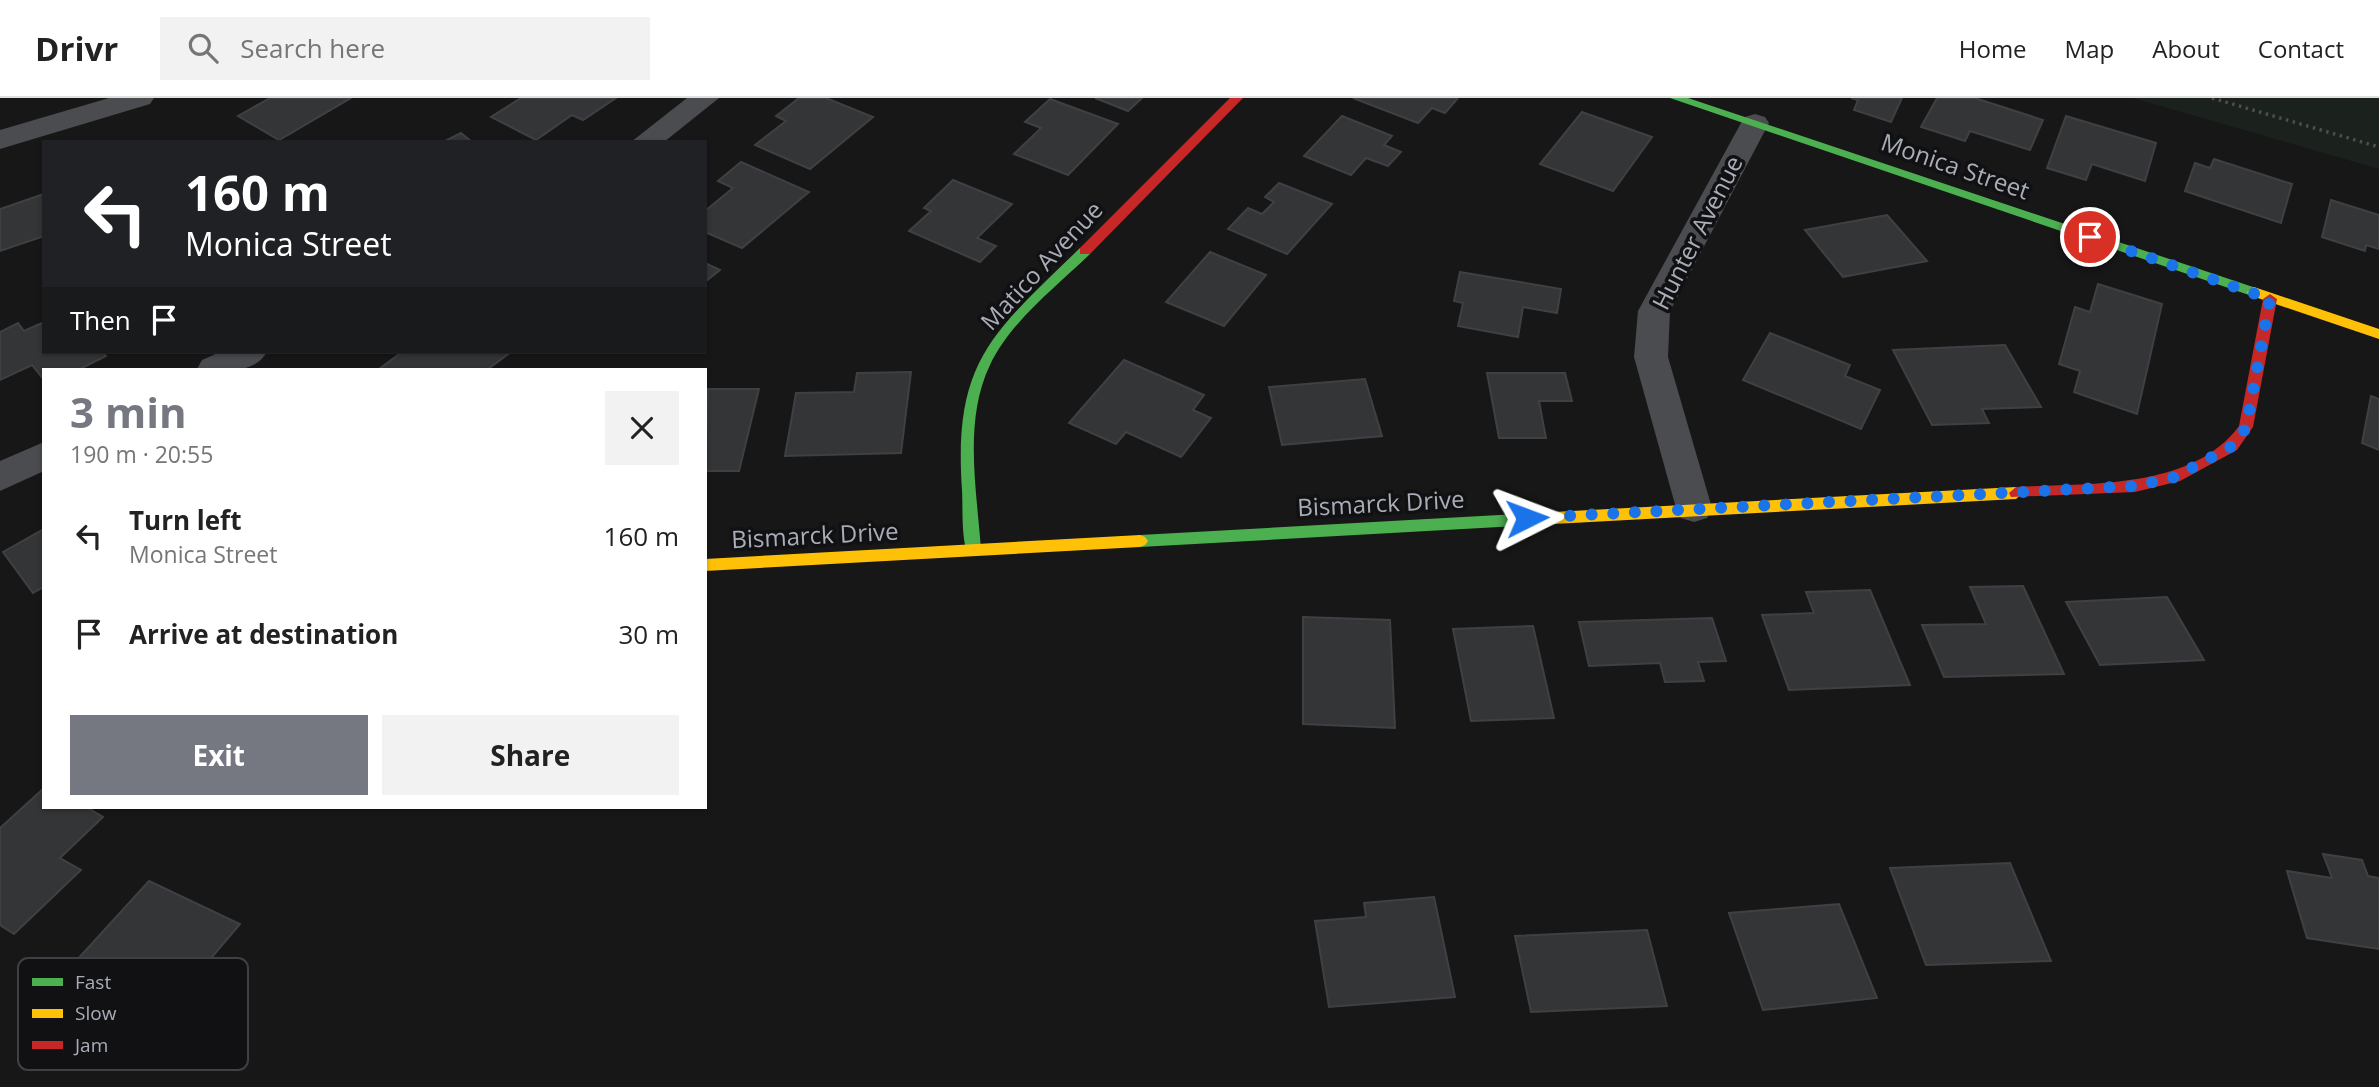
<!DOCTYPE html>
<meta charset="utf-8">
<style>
body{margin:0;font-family:"Open Sans",sans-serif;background:#f2f2f2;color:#222;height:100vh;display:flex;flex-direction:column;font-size:26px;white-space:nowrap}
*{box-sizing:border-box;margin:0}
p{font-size:23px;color:#767676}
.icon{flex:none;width:38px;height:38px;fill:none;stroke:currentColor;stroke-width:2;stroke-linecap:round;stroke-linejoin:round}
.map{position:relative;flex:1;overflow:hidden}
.details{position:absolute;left:42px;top:270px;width:665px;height:441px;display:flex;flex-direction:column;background:#fff;border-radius:0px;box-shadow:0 2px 5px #0004}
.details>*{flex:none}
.banner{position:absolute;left:42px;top:42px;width:665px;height:214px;border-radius:0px;box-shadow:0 2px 5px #0004;background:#202124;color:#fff;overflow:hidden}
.pin{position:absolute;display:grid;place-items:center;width:60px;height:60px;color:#fff;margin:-30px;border:4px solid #fff;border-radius:50%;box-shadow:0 2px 7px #0007}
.me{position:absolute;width:77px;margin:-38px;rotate:87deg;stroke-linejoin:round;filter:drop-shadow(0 0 5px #0008)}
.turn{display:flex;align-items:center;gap:24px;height:147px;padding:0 28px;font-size:32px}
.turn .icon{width:91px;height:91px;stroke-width:2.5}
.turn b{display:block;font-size:49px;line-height:60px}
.then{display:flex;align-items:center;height:66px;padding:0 28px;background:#0003;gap:14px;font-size:26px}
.round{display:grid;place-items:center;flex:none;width:74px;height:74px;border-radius:0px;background:#f2f2f2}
.headline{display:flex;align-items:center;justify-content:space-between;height:119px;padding:0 28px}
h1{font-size:42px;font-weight:700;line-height:52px;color:#757880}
.button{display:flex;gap:14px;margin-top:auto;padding:14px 28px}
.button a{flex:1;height:80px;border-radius:0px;background:#757880;color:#fff;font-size:28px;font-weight:700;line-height:80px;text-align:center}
.button a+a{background:#f2f2f2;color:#222}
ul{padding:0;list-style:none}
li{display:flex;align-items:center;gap:21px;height:98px;padding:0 28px}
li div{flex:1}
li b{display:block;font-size:26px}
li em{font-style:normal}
header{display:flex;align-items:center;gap:42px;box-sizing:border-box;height:98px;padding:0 35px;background:#fff;border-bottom:2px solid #e0e0e0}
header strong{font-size:33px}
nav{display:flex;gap:38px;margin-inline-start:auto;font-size:24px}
.search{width:490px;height:63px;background:#f2f2f2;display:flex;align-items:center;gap:18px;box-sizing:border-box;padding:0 24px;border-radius:0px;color:#767676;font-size:26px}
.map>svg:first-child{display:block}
.green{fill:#1b211c}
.building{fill:#343537;stroke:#3f4043;stroke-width:2}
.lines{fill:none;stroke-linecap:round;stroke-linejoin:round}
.path{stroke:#4d4e52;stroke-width:3.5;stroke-dasharray:2.5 4.5;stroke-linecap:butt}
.street{fill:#4b4c50;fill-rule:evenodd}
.fast{fill:#4caf50;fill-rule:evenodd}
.slow{fill:#ffc107;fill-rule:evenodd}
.jam{fill:#c62828;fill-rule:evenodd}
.route{stroke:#1a73e8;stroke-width:12;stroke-dasharray:0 21.6}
.labels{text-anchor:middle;stroke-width:7;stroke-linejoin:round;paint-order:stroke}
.street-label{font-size:24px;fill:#a8adb8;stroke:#111113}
.key{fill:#111113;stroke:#3e4045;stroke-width:2}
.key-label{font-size:19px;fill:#a8adb8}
</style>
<header>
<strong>Drivr</strong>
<div class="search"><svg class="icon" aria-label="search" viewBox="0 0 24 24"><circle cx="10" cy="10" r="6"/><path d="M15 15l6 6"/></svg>Search here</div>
<nav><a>Home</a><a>Map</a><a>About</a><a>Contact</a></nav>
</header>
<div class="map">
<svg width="2379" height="989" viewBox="0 0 2379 989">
<rect width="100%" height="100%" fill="#171717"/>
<polygon class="green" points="2133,0 2379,0 2379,71"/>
<g class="building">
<polygon points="270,0 351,0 279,42 238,18"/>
<polygon points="521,0 616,0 583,22 572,17 536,42 491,19"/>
<polygon points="799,0 826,0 873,19 810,71 755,47 786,23 776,18"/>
<polygon points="1095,0 1142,0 1128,13"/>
<polygon points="1353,0 1458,0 1445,15 1432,10 1418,25"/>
<polygon points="1851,0 1902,0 1891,24 1854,12 1858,2"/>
<polygon points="1937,0 1975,0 2043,22 2030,52 1970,33 1965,43 1921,29"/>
<polygon points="1050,1 1118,26 1068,77 1014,56 1041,30 1025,24"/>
<polygon points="1582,14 1652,39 1613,93 1540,66"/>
<polygon points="1342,18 1392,38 1384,47 1401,54 1388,68 1366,60 1351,77 1304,58"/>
<polygon points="2066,18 2156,45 2145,83 2092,66 2086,82 2047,70"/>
<polygon points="461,35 472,44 443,44"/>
<polygon points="2214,61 2292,86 2281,125 2185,93 2195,65 2210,70"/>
<polygon points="741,64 809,94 742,150 705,134 705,113 733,90 718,83"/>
<polygon points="953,82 1012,106 977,140 996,148 980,164 909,133 931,113 924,110"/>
<polygon points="1279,85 1332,106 1287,156 1228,131 1248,110 1262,116 1274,104 1265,99"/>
<polygon points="44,96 44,138 0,153 0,111"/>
<polygon points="2331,102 2379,117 2379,151 2366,147 2365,153 2322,139"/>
<polygon points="1887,117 1927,163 1843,179 1805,132"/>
<polygon points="1210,154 1266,177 1224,228 1166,204"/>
<polygon points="705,165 720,172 705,184"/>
<polygon points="1460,174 1561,191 1557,215 1523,209 1518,239 1458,228 1463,205 1454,203"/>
<polygon points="2098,186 2162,206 2137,316 2074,294 2080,273 2059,266 2075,209 2090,214"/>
<polygon points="44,224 44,254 102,254 106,258 80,271 44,271 44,282 32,267 0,282 0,234 18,225 24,233"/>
<polygon points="1770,235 1850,267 1845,278 1880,292 1861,331 1743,282"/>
<polygon points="2005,247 2041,309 1982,311 1989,325 1932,327 1893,252"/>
<polygon points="402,254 511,254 488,271 379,271"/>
<polygon points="1124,262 1204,297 1193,312 1211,320 1181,359 1126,334 1116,346 1069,325"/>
<polygon points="911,274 901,355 785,358 796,295 854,294 857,275"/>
<polygon points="1487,275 1565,275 1572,303 1539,303 1546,340 1499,340"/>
<polygon points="1365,281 1382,338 1282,347 1269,289"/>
<polygon points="708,291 759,291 739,373 705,373"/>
<polygon points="2371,298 2379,301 2379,352 2362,345"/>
<polygon points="44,431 44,489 33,495 3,454"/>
<polygon points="2023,488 2064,576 1944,579 1922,527 1986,526 1970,489"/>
<polygon points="1870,492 1910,587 1789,592 1762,517 1814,515 1806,494"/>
<polygon points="2167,499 2204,562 2100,567 2066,504"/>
<polygon points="1303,519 1390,522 1395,630 1303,626"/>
<polygon points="1712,520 1726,563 1698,564 1704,583 1665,584 1660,565 1589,568 1579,524"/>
<polygon points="1533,528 1554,620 1471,623 1453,531"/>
<polygon points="44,690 44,709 86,709 103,719 60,760 81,772 14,836 0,827 0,730"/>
<polygon points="2323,756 2362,762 2368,778 2379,780 2379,851 2307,840 2287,773 2332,780"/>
<polygon points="2010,765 2051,863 1926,867 1890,770"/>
<polygon points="149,783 240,826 178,899 121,870 91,904 55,886"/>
<polygon points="1434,799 1455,899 1329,909 1315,823 1366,819 1364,805"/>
<polygon points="1839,806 1877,900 1763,912 1729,815"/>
<polygon points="1647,832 1667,908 1531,914 1515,838"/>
</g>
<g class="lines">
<polyline class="path" points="2212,0 2379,49"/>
<g class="street">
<polygon points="109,0 154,0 150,6 0,51 0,32"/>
<polygon points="687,0 719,0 664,44 631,44"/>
<polygon points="1755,16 1765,19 1769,25 1670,213 1668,259 1712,410 1707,420 1694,424 1681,420 1676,410 1634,259 1638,213 1741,25 1745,19"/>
<path d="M220 254H267C253 278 221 271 197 271L202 262Z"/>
<polygon points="44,344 44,373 0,393 0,363"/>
</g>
<g class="fast">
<polygon points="1670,0 1688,0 2259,191 2261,194 2254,199 2249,197"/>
<path d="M1085 149 1090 150V156C1055 190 1011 223 990 267 963 323 977 393 981 452L978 456H968C961 442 963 409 962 392 953 262 993 235 1080 150Z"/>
<polygon points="1535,415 1543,421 1535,427 1140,449 1135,447 1132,443 1135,439 1140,437"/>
</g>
<g class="slow">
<polygon points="2254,189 2379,231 2379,241 2249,197 2247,194"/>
<polygon points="2016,389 2023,395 2016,401 1535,427 1527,421 1535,415"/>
<polygon points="1140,437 1145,439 1148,443 1145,447 1140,449 705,473 705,461"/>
</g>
<g class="jam">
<polygon points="1230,0 1243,0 1090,156 1080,156 1080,150"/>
<path d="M2270 196 2277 201 2253 329 2237 352 2180 383 2135 394 2011 399 2009 395 2016 389C2088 385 2192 392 2239 328L2263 201Z"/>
</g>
</g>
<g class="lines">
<polyline class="route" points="1527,420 2135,388 2175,379 2232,348 2246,330 2270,201 2090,139"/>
</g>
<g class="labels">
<g class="street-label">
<text transform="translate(1955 69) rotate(19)" y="8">Monica Street</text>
<text transform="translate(1698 135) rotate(-63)" y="8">Hunter Avenue</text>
<text transform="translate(1042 168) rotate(-47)" y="8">Matico Avenue</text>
<text transform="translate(1381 406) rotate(-3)" y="8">Bismarck Drive</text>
<text transform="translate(815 438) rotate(-3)" y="8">Bismarck Drive</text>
</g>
</g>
<rect x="18" y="860" width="230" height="112" rx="10" class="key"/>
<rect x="32" y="880" width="31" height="8" fill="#4caf50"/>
<rect x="32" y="911" width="31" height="9" fill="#ffc107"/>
<rect x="32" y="943" width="31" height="8" fill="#c62828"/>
<g class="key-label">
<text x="75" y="891">Fast</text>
<text x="75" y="922">Slow</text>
<text x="75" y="954">Jam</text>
</g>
</svg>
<div class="pin" style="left:2090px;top:139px;background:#d93025"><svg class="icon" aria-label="arrive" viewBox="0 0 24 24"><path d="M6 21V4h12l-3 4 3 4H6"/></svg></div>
<svg class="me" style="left:1527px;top:420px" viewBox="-20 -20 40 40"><path d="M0-17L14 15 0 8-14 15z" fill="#1a73e8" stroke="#fff" stroke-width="4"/></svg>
<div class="banner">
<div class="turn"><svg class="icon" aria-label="left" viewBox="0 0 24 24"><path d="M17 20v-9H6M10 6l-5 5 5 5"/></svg><div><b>160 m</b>Monica Street</div></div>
<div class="then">Then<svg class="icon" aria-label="arrive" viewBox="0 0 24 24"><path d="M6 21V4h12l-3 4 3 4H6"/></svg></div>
</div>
<section class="details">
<div class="headline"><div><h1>3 min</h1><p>190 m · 20:55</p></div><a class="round"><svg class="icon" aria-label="close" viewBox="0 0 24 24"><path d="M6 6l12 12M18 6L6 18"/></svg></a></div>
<ul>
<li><svg class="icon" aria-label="left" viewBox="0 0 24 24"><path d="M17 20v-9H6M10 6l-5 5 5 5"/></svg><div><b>Turn left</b><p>Monica Street</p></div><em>160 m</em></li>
<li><svg class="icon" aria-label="arrive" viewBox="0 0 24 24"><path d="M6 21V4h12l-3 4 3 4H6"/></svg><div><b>Arrive at destination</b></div><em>30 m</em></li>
</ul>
<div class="button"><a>Exit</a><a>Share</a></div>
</section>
</div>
